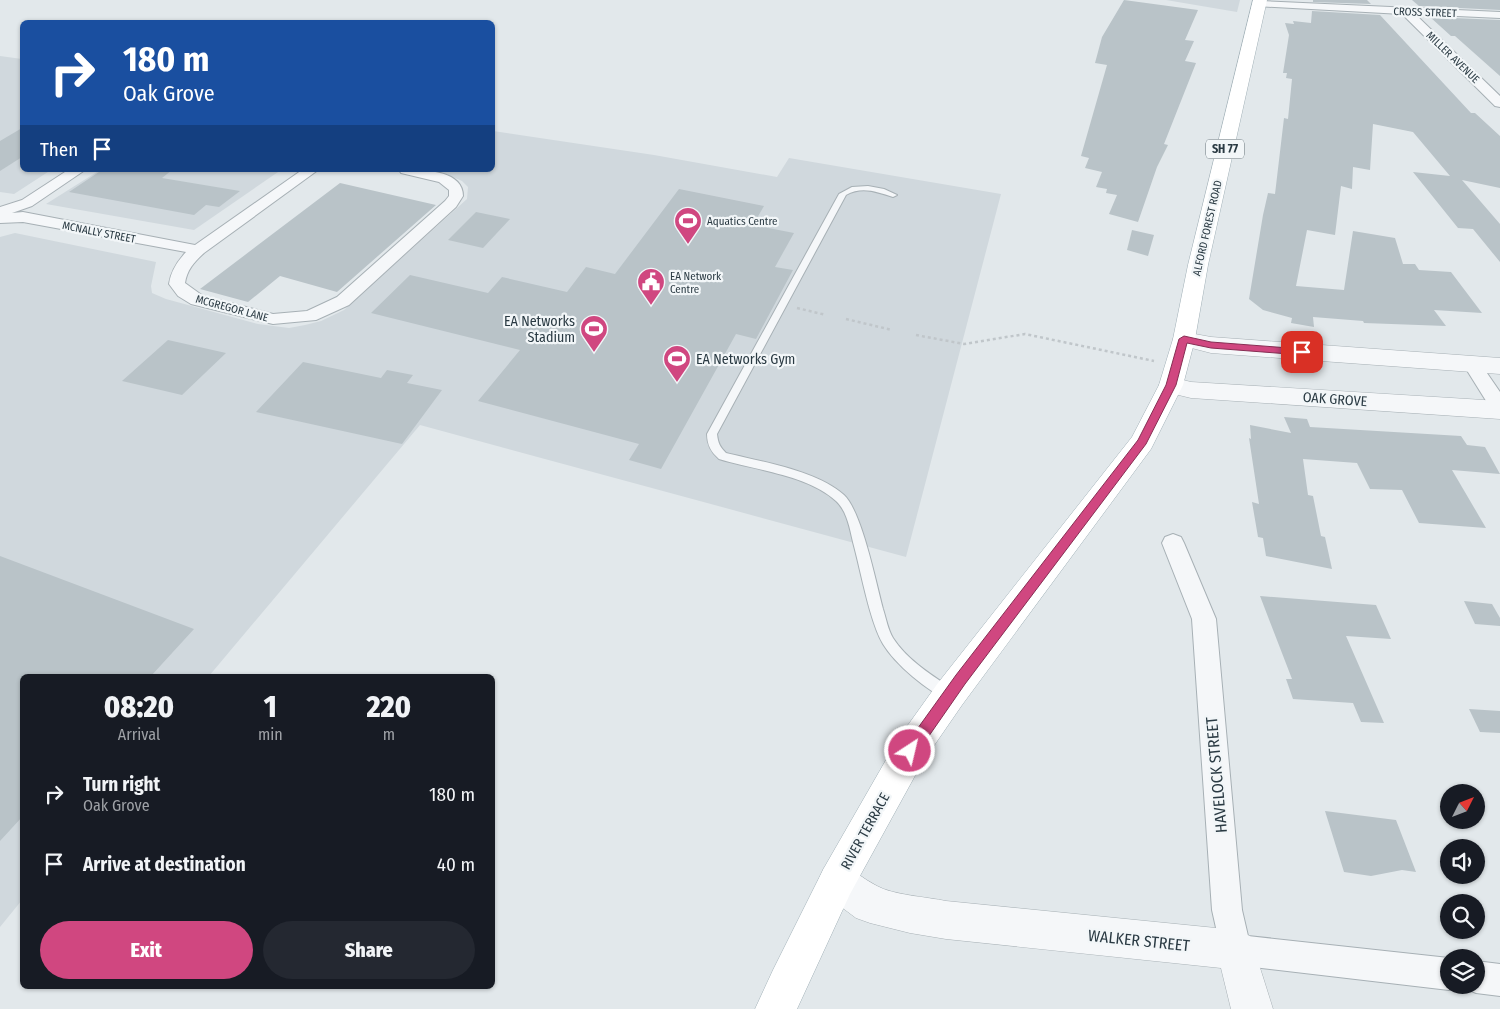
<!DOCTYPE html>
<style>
body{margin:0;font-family:"Fira Sans Condensed",sans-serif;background:#242831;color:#f1f3f6;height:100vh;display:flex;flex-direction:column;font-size:19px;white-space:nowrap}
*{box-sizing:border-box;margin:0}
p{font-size:16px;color:#9ea1a6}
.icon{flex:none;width:28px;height:28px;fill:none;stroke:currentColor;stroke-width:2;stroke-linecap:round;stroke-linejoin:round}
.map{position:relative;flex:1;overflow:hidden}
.panel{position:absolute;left:20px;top:674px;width:475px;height:315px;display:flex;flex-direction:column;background:#171b24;border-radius:8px;box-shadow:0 1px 4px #0004}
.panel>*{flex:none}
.guide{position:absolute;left:20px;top:20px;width:475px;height:152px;border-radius:8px;box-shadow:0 1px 4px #0004;background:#1a4fa0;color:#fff;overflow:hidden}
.needle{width:32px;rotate:48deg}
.buttons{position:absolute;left:1440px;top:784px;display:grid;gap:10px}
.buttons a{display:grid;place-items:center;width:45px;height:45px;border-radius:50%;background:#171b24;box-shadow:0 1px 4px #0004;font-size:25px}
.pin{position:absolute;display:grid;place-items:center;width:42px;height:42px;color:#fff;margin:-21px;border-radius:10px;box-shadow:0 2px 8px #0006}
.me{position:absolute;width:55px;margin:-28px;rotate:35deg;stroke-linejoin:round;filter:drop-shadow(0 0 4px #0008)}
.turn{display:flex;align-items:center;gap:18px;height:105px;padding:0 20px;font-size:22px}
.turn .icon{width:65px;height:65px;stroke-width:2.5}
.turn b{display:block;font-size:35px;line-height:42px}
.then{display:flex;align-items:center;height:48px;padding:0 20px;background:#0003;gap:10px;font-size:19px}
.eta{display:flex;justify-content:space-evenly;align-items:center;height:85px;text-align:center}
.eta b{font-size:30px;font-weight:800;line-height:35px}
.action{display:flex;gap:10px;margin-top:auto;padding:10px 20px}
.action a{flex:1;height:58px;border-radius:30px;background:#d04780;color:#fff;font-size:20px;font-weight:800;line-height:58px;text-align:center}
.action a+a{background:#242831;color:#f1f3f6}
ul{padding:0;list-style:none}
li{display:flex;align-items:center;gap:15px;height:70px;padding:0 20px}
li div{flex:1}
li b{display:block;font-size:19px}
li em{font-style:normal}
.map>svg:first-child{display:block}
.built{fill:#d0d8dd}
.building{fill:#b9c3c8}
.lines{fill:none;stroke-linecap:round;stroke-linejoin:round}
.service-casing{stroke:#a7b0b5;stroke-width:2}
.minor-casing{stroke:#a7b0b5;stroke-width:2}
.tertiary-casing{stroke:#a7b0b5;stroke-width:1}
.primary-casing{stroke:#a1b0b7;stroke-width:1}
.path{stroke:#c0c6ca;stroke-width:2.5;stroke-dasharray:3 3;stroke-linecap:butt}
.service{fill:#f5f7f9;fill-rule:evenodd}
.minor{fill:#f5f7f9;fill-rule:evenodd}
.tertiary{fill:#f5f7f9;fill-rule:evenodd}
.primary{fill:#fff;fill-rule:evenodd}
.route{fill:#d04780;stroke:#872e53}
.labels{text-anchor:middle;stroke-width:4.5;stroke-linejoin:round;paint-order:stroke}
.far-street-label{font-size:11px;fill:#2a3a43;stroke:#f2f6f8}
.far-poi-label{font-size:11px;fill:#2a3a43;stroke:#f2f6f8;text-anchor:start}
.shield{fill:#f2f6f8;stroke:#667279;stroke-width:1}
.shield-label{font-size:12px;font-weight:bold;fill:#2a3a43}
.poi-label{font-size:14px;fill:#2a3a43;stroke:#f2f6f8;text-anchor:end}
.street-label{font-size:14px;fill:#2a3a43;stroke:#f2f6f8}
.near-street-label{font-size:16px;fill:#2a3a43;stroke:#f2f6f8}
</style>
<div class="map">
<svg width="1500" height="1009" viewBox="0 0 1500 1009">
<rect width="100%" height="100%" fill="#e2e8eb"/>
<g class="built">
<polygon points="1166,0 1240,0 1237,12"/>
<polygon points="0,56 22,59 22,170 51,170 14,194 0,192"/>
<polygon points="493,131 654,155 777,177 789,158 1001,194 906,557 420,425 209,676 22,676 22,900 0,927 0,237 15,233 156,262 151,286 152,293 166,299 258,324 289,328 305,325 321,321 344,310 467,199 468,187 462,181 446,174 429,170 492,170"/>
<polygon points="100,170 281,170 194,230 46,204"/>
</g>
<g class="building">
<polygon points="1124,0 1198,10 1185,40 1194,41 1185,61 1196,63 1164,144 1168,145 1157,167 1138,222 1109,214 1117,195 1106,193 1107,189 1096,187 1102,172 1085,168 1089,158 1081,156 1107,65 1095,63 1102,37"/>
<polygon points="1313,0 1367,0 1371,4 1313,2"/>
<polygon points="1412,0 1500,0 1500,10 1419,6"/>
<polygon points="1312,11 1380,15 1471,113 1475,113 1500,136 1500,188 1462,180 1500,224 1500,262 1473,229 1458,228 1413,172 1450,176 1413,132 1373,124 1370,170 1353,167 1352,189 1341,186 1335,235 1307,230 1296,286 1344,290 1353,231 1395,238 1403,264 1415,264 1419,270 1451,272 1482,313 1434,310 1446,326 1364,323 1363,321 1313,317 1314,327 1291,323 1292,318 1263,310 1249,299 1263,215 1268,193 1275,194 1284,118 1288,119 1292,79 1286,78 1287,73 1283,73 1289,35 1285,23 1294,24 1293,21 1311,23"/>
<polygon points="1430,17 1500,20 1500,76 1455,36 1451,36"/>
<polygon points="22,128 22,157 0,171 0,141"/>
<polygon points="102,170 172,170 162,178 240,191 219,207 206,205 194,215 69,192"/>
<polygon points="340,183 436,205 337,292 280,276 248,302 200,289"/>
<polygon points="679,189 764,206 753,225 794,233 775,267 793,270 756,339 736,334 661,469 629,460 639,444 478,401 520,350 371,313 410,275 488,293 502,277 567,292 586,267 615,274"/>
<polygon points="476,212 510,219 483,248 448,240"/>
<polygon points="1132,230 1154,235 1148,256 1127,250"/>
<polygon points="168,340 226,353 182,395 122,381"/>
<polygon points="303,362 381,378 387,370 413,375 407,383 442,390 402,444 256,412"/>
<polygon points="1284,417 1307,419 1310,427 1461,436 1467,445 1485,447 1500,474 1452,470 1486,528 1419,523 1402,490 1370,489 1357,463 1303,459 1308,495 1313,496 1321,536 1325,537 1332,569 1266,556 1263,538 1258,537 1252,502 1259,504 1249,438 1251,439 1250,425 1291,433"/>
<polygon points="0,556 194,629 151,676 22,676 22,817 0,841"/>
<polygon points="1260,596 1376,605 1391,639 1346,636 1384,723 1361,722 1353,703 1293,699 1286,679 1292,679"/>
<polygon points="1464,601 1492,604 1500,618 1500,626 1475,624"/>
<polygon points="1469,709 1500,711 1500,733 1480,732"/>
<polygon points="1325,811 1396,820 1416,872 1402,870 1371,876 1344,872"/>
</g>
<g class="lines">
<defs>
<path id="service" d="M868 186 884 189 897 195 893 197C877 192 862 186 846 195L717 434C718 443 720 447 726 453 762 462 816 470 844 495 862 512 876 583 883 609 886 618 888 630 893 638 907 660 933 676 954 690L956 694 954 698 949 700C928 692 895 664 883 644 870 622 861 572 854 546 850 531 848 512 836 501 808 475 755 470 719 459 711 452 707 445 707 434L839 194 852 187Z"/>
<g id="minor">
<polygon points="1260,1 1500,12 1500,18 1415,14 1500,96 1500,107 1495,106 1402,14 1256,6 1255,4 1256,2"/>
<path d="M68 170H85L32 206 12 213 23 212 195 245 302 170H318L204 253C194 262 187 270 185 283L203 296 273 314 307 311 337 297 445 201 449 196V190L439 182 401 173 399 170C418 170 463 168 463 196L456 207 349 305 316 320 273 324 191 304 178 296 169 284C171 271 177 262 186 252L23 222 0 223V207L22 200Z"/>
<polygon points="1472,358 1478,360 1500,392 1500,414 1493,412 1463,364 1466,360"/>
<polygon points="1173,534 1181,537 1184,543 1216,619 1242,910 1248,936 1449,958 1449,985 1460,985 1449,990 1236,965 1225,961 1221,950 1212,910 1192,619 1162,543 1165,537"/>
<polygon points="1476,961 1500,964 1500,996 1476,993 1465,988 1464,985 1476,985"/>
</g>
<g id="tertiary">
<polygon points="1184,332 1211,337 1500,358 1500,374 1211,353 1176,344 1173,339 1176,334"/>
<polygon points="1171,377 1191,382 1500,401 1500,419 1191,398 1162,391 1159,385 1162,379"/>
<path d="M837 862C852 868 863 879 877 886 893 895 927 897 946 901L1236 930 1250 936 1273 1009H1231L1221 968 946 939 910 933 870 923 856 918 824 894 818 881 824 868Z"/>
</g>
<polygon id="primary" points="1253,0 1267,0 1208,265 1195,339 1183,385 1151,449 962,705 922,763 850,894 797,1009 755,1009 773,970 824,868 898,739 938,683 1132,437 1159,385 1173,339 1188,265"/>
</defs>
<use href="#service" class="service-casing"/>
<use href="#minor" class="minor-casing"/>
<use href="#tertiary" class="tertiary-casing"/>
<use href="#primary" class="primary-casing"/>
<g class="path">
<polyline points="797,308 826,315"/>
<polyline points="846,319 892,330"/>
<polyline points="916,335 964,344 1025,334 1154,361"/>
</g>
<use href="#service" class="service"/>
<use href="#minor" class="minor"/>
<use href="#tertiary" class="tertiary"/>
<use href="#primary" class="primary"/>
</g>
<polygon class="route" points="1184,336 1211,342 1302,349 1306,352 1302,355 1211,348 1187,343 1176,385 1146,444 965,684 915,756 910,758 905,756 903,751 905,746 956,675 1138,440 1166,385 1179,339"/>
<defs>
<symbol id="stadium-pin" viewBox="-11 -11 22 30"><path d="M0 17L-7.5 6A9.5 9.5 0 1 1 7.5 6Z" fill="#d04780" stroke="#f2f6f8"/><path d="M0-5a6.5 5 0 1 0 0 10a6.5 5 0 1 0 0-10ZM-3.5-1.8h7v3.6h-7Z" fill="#fff"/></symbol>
<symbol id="civic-pin" viewBox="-11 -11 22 30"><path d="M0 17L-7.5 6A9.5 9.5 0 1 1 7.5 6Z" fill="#d04780" stroke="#f2f6f8"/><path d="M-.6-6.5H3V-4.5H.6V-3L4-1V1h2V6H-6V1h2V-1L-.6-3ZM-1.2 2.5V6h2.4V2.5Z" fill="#fff"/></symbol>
</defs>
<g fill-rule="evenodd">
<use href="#stadium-pin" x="672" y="205" width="32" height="43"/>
<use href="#civic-pin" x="635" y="266" width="32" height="43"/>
<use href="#stadium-pin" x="578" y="313" width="32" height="43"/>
<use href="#stadium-pin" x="661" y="343" width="32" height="43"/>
</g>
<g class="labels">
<g class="far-street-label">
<text transform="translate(1425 12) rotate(2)" y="4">CROSS STREET</text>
<text transform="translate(1453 57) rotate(44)" y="4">MILLER AVENUE</text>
<text transform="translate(1207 228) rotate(-77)" y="4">ALFORD FOREST ROAD</text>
<text transform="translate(99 232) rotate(11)" y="4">MCNALLY STREET</text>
<text transform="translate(232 308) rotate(15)" y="4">MCGREGOR LANE</text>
</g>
<g class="far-poi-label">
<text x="707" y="225">Aquatics Centre</text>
<text x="670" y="280">EA Network<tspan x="670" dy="13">Centre</tspan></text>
</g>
<rect class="shield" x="1206" y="139.5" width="38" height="19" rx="4"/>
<g class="shield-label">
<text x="1225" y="153">SH 77</text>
</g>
<g class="poi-label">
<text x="575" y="326">EA Networks<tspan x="575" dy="16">Stadium</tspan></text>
<text x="696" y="364" text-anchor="start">EA Networks Gym</text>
</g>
<g class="street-label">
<text transform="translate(1335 399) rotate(4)" y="5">OAK GROVE</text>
<text transform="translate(865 831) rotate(-61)" y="5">RIVER TERRACE</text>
</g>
<g class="near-street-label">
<text transform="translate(1216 775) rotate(-95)" y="6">HAVELOCK STREET</text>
<text transform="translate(1139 940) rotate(6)" y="6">WALKER STREET</text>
</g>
</g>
</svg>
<div class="buttons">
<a><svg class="needle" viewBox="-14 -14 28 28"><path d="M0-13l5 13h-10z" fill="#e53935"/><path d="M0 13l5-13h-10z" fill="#9ea1a6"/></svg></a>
<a><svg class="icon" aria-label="sound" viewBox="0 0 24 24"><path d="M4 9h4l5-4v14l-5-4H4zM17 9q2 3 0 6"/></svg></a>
<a><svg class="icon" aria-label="search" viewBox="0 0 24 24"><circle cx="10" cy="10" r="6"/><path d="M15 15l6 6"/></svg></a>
<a><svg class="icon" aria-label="layers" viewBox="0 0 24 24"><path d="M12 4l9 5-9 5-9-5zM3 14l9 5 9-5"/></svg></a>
</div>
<div class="pin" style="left:1302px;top:352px;background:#d93025"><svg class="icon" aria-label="arrive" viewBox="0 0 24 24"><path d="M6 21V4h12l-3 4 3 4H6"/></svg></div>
<svg class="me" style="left:910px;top:751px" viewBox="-20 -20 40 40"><circle r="17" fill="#d04780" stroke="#fff" stroke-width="3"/><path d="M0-11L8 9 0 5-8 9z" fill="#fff"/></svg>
<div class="guide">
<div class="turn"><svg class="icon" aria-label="right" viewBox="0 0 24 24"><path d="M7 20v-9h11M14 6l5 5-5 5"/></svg><div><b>180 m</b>Oak Grove</div></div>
<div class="then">Then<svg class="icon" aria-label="arrive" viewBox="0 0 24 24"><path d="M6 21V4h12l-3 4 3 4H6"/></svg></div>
</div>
<section class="panel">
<div class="eta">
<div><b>08:20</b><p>Arrival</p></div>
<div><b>1</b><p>min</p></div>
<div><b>220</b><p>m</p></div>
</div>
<ul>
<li><svg class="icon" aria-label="right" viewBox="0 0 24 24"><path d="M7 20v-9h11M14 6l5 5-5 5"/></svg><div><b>Turn right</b><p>Oak Grove</p></div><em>180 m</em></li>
<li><svg class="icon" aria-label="arrive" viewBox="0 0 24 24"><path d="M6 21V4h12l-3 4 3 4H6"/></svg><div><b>Arrive at destination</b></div><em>40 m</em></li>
</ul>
<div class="action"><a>Exit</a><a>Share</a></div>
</section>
</div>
